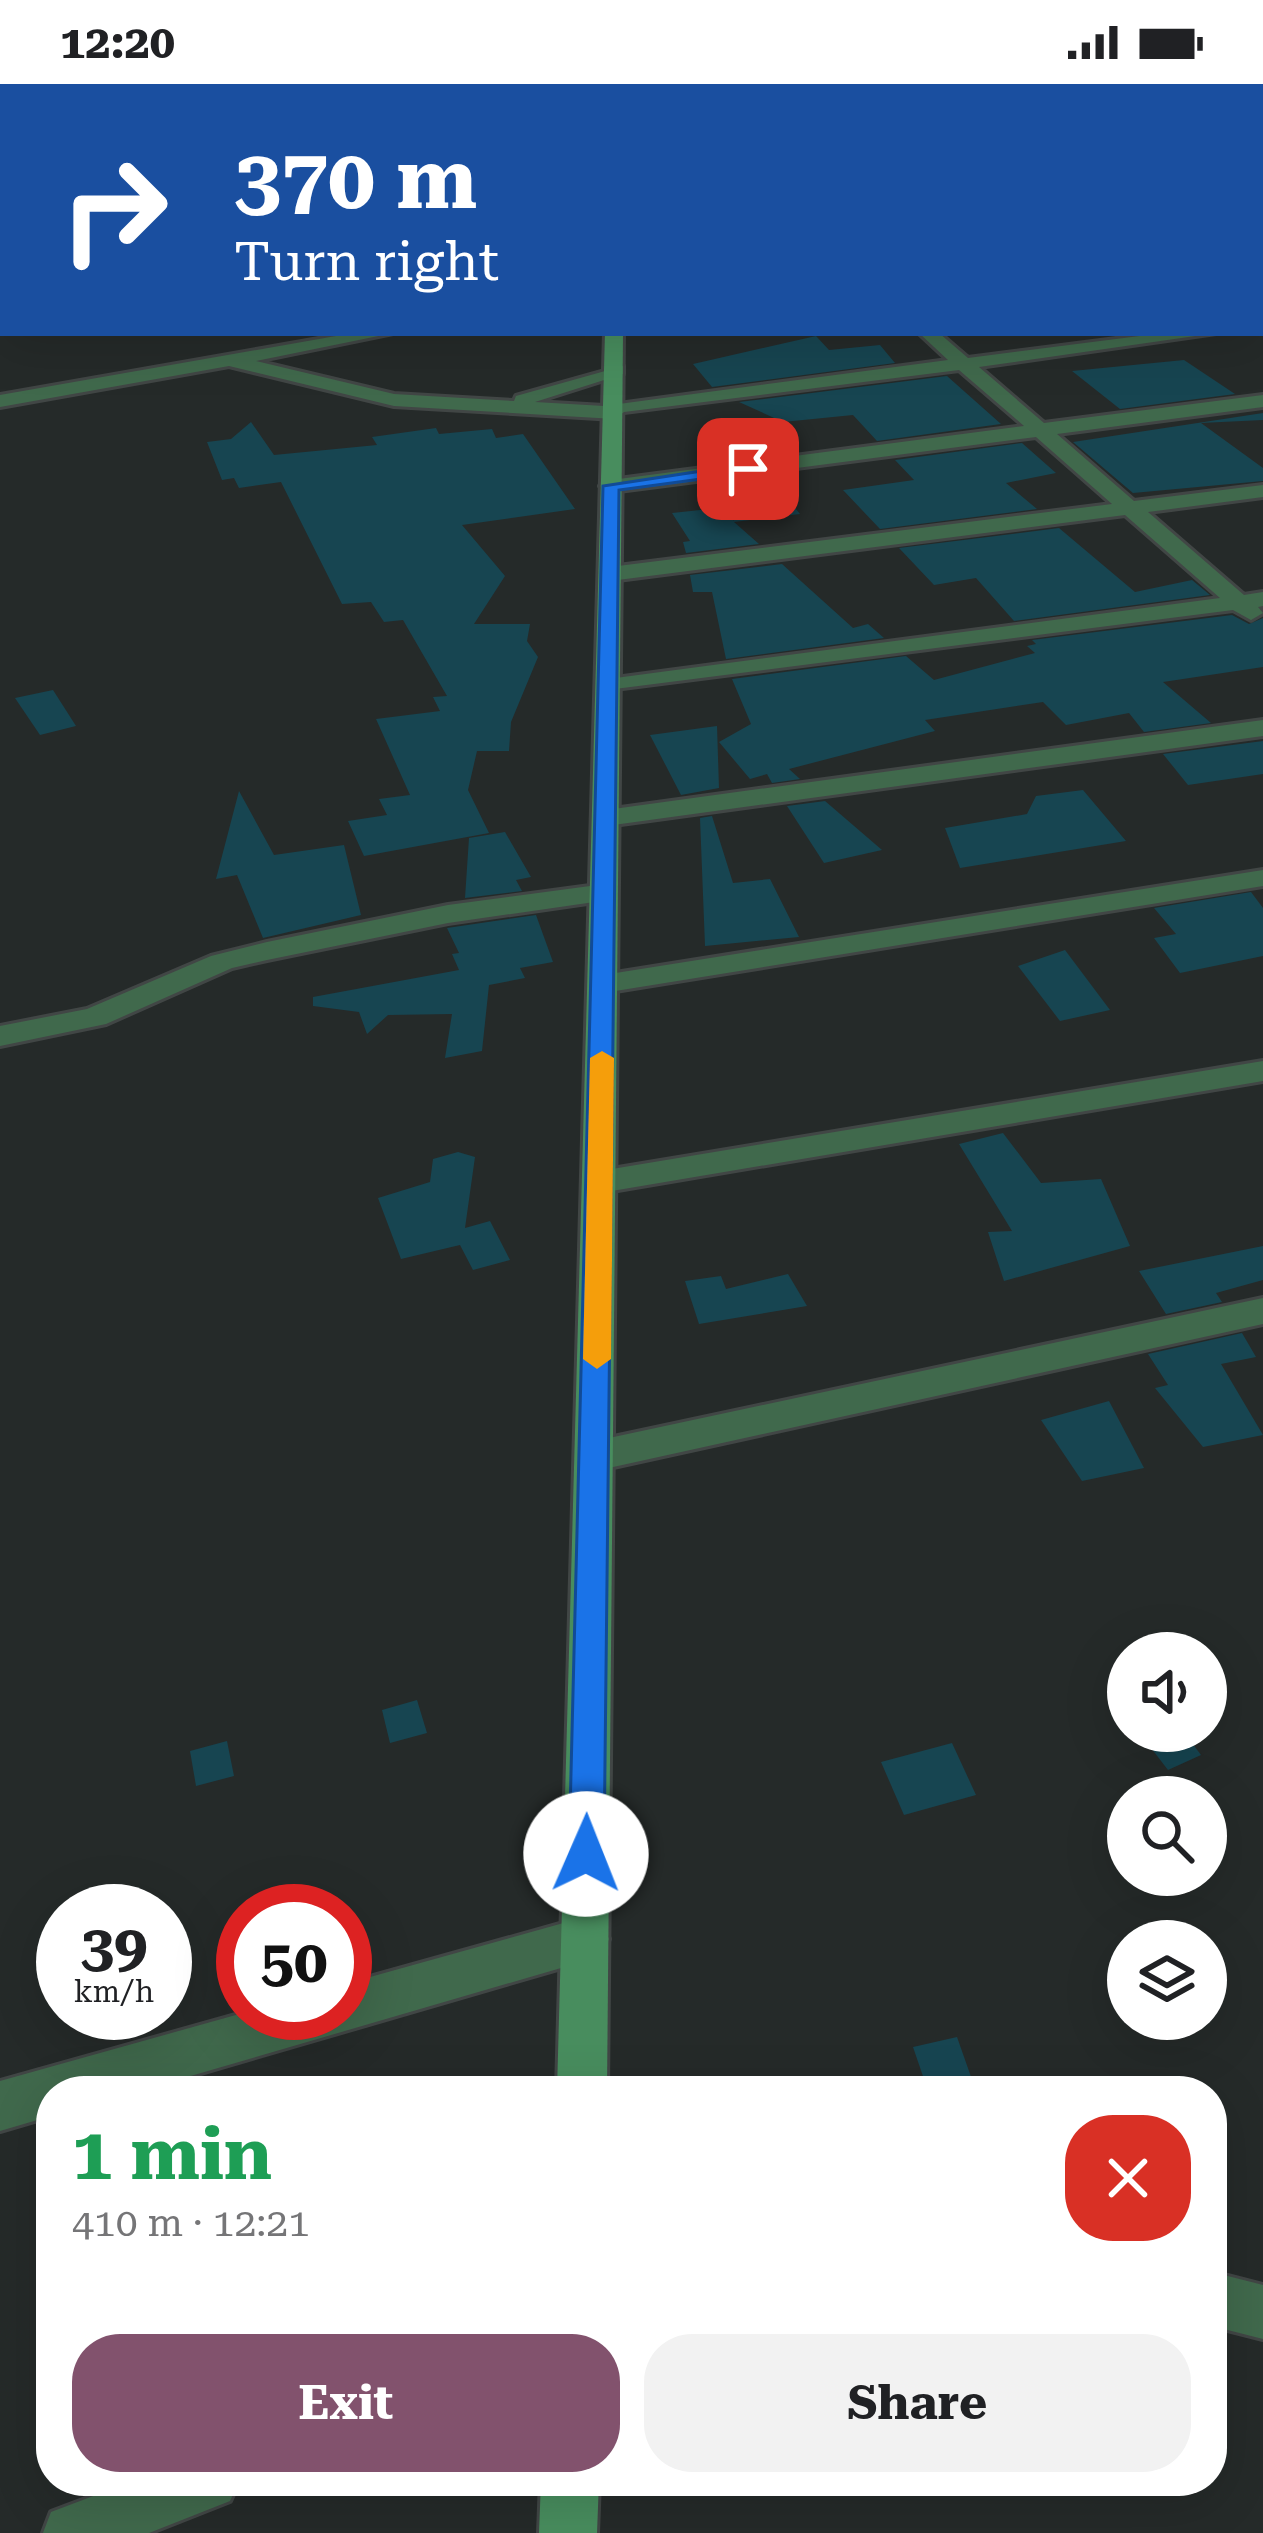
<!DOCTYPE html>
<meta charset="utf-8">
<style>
body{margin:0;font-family:"Roboto Serif",serif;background:#f2f2f2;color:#202124;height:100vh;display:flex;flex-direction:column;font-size:45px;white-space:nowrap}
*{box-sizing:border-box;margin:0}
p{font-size:39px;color:#757577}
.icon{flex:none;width:66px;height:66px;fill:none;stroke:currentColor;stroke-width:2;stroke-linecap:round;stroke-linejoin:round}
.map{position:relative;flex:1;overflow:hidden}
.details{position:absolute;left:36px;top:1992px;width:1191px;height:420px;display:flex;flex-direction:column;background:#fff;border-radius:48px;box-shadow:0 12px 48px #0002}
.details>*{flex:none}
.top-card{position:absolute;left:0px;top:0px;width:1263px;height:252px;box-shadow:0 12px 48px #0002;background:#1a4fa0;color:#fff;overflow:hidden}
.controls{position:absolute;left:1107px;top:1548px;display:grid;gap:24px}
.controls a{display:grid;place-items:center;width:120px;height:120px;border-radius:50%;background:#fff;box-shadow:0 12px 48px #0002;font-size:60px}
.speed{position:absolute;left:36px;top:1800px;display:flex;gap:24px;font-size:60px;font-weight:700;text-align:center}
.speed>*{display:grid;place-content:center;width:156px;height:156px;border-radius:50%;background:#fff;box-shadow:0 12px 48px #0002;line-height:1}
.speed small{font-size:30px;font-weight:400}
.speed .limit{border:18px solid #d22;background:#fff;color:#111}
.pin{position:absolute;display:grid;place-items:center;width:102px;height:102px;color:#fff;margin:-51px;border-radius:24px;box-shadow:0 6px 18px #0006}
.me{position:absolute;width:132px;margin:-66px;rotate:1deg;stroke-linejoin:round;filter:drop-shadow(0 0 9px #0008)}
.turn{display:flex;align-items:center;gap:42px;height:252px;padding:0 36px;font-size:54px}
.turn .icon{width:156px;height:156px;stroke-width:2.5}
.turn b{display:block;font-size:84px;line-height:102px}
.round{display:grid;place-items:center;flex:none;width:126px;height:126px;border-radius:48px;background:#f2f2f2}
.summary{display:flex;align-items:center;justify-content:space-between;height:204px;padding:0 36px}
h1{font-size:72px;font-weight:700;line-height:90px;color:#1e9e55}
.primary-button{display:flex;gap:24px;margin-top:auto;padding:24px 36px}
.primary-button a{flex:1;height:138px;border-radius:48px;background:#82526d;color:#fff;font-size:48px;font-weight:700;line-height:138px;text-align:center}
.primary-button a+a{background:#f2f2f2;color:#202124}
.status{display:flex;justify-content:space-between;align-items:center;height:84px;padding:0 60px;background:#fff;direction:ltr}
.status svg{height:33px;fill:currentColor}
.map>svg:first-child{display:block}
.building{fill:#174551}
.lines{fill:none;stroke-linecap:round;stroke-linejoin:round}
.street-casing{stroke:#414645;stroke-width:6}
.secondary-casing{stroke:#414645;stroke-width:6}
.street{fill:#40694c;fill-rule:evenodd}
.secondary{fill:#488d5e;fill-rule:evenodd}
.route{fill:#1a73e8;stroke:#114b97;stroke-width:3}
.slow{fill:#f59e0b}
</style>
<div class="status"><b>12:20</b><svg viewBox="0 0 49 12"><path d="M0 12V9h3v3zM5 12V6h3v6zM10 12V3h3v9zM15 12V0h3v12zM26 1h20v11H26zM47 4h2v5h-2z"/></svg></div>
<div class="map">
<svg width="1263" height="2449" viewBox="0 0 1263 2449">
<rect width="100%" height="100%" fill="#252a29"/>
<g class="building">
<polygon points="816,252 829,266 880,261 895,279 712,303 693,280"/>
<polygon points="1184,276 1235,310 1120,325 1072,287"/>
<polygon points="947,292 1001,340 877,357 853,331 783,338 739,318"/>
<polygon points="1263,329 1263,336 1201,339 1263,384 1263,397 1133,409 1073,358"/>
<polygon points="251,338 274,371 377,361 372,353 436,344 439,350 492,345 496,354 523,350 575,425 462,441 505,492 474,540 530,540 527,557 538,573 511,638 509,667 477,667 468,706 489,749 364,772 348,737 387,731 379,715 410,711 376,635 440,627 433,613 447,612 403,536 384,538 371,518 342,520 281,398 239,404 234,394 222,396 207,358 231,355"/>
<polygon points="1022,359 1056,389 1006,399 1037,425 880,445 843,406 914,396 895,376"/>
<polygon points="770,393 800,430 734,438 759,460 686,469 683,458 690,457 672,429 719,424 734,437 712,400"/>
<polygon points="1059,444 1135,508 1192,496 1210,511 1014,537 976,494 934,501 899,464"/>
<polygon points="782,480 853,544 868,540 884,554 726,575 712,508 693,508 690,491"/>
<polygon points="1232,531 1249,540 1263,534 1263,583 1163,598 1211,639 1144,648 1129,629 1066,641 1043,618 925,636 935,647 789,685 800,695 772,699 767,690 750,695 719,658 751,640 732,595 906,572 934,596 1035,569 1027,562 1036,560 1032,556"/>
<polygon points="53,606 76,642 40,651 15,614"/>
<polygon points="717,642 719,704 681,711 650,651"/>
<polygon points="1263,657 1263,690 1188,701 1163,670"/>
<polygon points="1083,706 1126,757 960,784 945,744 1027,730 1036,712"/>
<polygon points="239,707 274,771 344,761 361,831 263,854 237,791 216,795"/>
<polygon points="825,717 882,766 824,779 787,722"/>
<polygon points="712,732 733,799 770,795 799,853 705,862 700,734"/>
<polygon points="505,748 531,793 516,796 522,807 465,814 469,754"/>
<polygon points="1251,808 1263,824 1263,872 1180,889 1154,854 1176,850 1154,824"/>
<polygon points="536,831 553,878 520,884 525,894 489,901 482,967 445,974 452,930 388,931 367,950 359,928 313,922 313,913 459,886 452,870 459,869 447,844"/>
<polygon points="1065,866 1110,926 1060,937 1018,882"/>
<polygon points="1003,1049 1041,1099 1101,1095 1130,1162 1004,1197 988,1148 1012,1147 959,1060"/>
<polygon points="458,1068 475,1073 465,1144 490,1137 510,1176 473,1186 460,1161 401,1175 378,1114 430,1098 433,1075"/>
<polygon points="1263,1162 1263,1196 1216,1209 1222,1218 1166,1230 1139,1187"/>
<polygon points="788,1190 807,1222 699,1240 685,1197 721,1192 726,1205"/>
<polygon points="1242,1249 1256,1273 1221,1280 1263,1351 1203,1363 1155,1304 1168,1301 1148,1270"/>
<polygon points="1109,1317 1144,1384 1082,1397 1041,1336"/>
<polygon points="417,1616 427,1649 390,1659 382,1626"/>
<polygon points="1138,1647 1183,1647 1201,1671 1168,1686"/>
<polygon points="227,1657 234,1692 196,1702 190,1667"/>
<polygon points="952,1659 976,1711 904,1731 881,1678"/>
<polygon points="957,1953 976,2007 928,2007 913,1963"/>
</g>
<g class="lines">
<defs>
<g id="street">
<polygon points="10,0 174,0 176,3 12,3"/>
<polygon points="200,0 222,0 224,3 202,3"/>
<polygon points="1005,0 1021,0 1023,3 1007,3"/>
<polygon points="1052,0 1097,0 1050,3"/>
<rect x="1260" y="20" width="3" height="8"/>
<polygon points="0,24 3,24 0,33"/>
<rect x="1260" y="64" width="3" height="10"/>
<polygon points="1263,115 1263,125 1260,126 1260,116"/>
<polygon points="1260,155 1263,156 1263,167 1260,166"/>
<rect x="1260" y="237" width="3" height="10"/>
<polygon points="353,249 393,249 256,277 394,310 514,317 516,312 623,282 623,290 535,318 604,322 948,276 919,249 939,249 968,274 1163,249 1216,249 979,283 1044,339 1263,311 1263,323 1057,350 1134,417 1263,401 1263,413 1148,428 1244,511 1263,508 1263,522 1258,523 1263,529 1251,536 1233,526 599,607 599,597 608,595 1220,514 1125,431 610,497 599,490 610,483 1112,420 1036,353 611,408 600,402 611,396 1024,342 959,286 624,328 615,335 394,322 229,282 0,323 0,311"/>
<polygon points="1263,636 1263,652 606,742 592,734 606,726"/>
<polygon points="1263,786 1263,802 603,909 588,900 603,891"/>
<polygon points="605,800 615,803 615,815 448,839 267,876 232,884 106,940 0,962 0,942 87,925 211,872 267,858 448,821"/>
<polygon points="1263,977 1263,997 600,1109 583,1098 600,1087"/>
<polygon points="1263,1214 1263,1240 595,1387 581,1383 576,1372 581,1361 595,1357"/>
<polygon points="585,1833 602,1839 609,1855 602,1871 585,1877 139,2007 51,2007 51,2032 0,2047 0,1997 243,1929 345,1929 345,1900"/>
<polygon points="1212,2188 1263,2201 1263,2255 1212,2242"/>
<polygon points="133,2397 239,2397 230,2417 149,2449 43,2449 51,2428"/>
</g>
<g id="secondary">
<polygon points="637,0 651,0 636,3"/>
<polygon points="605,249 623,249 607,2007 557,2007"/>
<polygon points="541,2397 599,2397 597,2449 539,2449"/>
</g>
</defs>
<use href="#street" class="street-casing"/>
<use href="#secondary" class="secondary-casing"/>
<use href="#street" class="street"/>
<use href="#secondary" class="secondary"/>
</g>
<polygon class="route" points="748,380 753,388 619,406 604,1770 599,1781 586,1786 574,1781 569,1770 603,402"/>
<polygon class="slow" points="602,967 614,974 611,1275 597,1285 583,1275 590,974"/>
</svg>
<div class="controls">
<a><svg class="icon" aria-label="sound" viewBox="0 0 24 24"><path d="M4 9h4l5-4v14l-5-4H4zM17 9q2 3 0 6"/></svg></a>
<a><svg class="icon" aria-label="search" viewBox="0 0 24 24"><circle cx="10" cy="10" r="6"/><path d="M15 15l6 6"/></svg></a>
<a><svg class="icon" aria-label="layers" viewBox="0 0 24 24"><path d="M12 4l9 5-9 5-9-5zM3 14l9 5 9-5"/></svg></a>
</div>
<div class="speed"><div>39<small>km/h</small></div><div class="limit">50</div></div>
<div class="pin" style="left:748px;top:385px;background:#d93025"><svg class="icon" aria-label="arrive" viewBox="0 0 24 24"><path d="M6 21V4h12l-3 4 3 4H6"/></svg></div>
<svg class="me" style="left:586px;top:1770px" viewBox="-20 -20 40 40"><circle r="19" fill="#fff"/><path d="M0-13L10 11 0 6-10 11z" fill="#1a73e8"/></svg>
<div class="top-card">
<div class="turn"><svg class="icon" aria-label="right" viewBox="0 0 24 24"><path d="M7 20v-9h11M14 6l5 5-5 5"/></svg><div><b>370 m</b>Turn right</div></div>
</div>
<section class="details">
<div class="summary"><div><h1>1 min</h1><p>410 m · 12:21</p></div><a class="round" style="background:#d93025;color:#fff"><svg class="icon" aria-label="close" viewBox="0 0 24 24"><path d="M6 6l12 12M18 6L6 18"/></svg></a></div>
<div class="primary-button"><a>Exit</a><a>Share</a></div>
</section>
</div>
